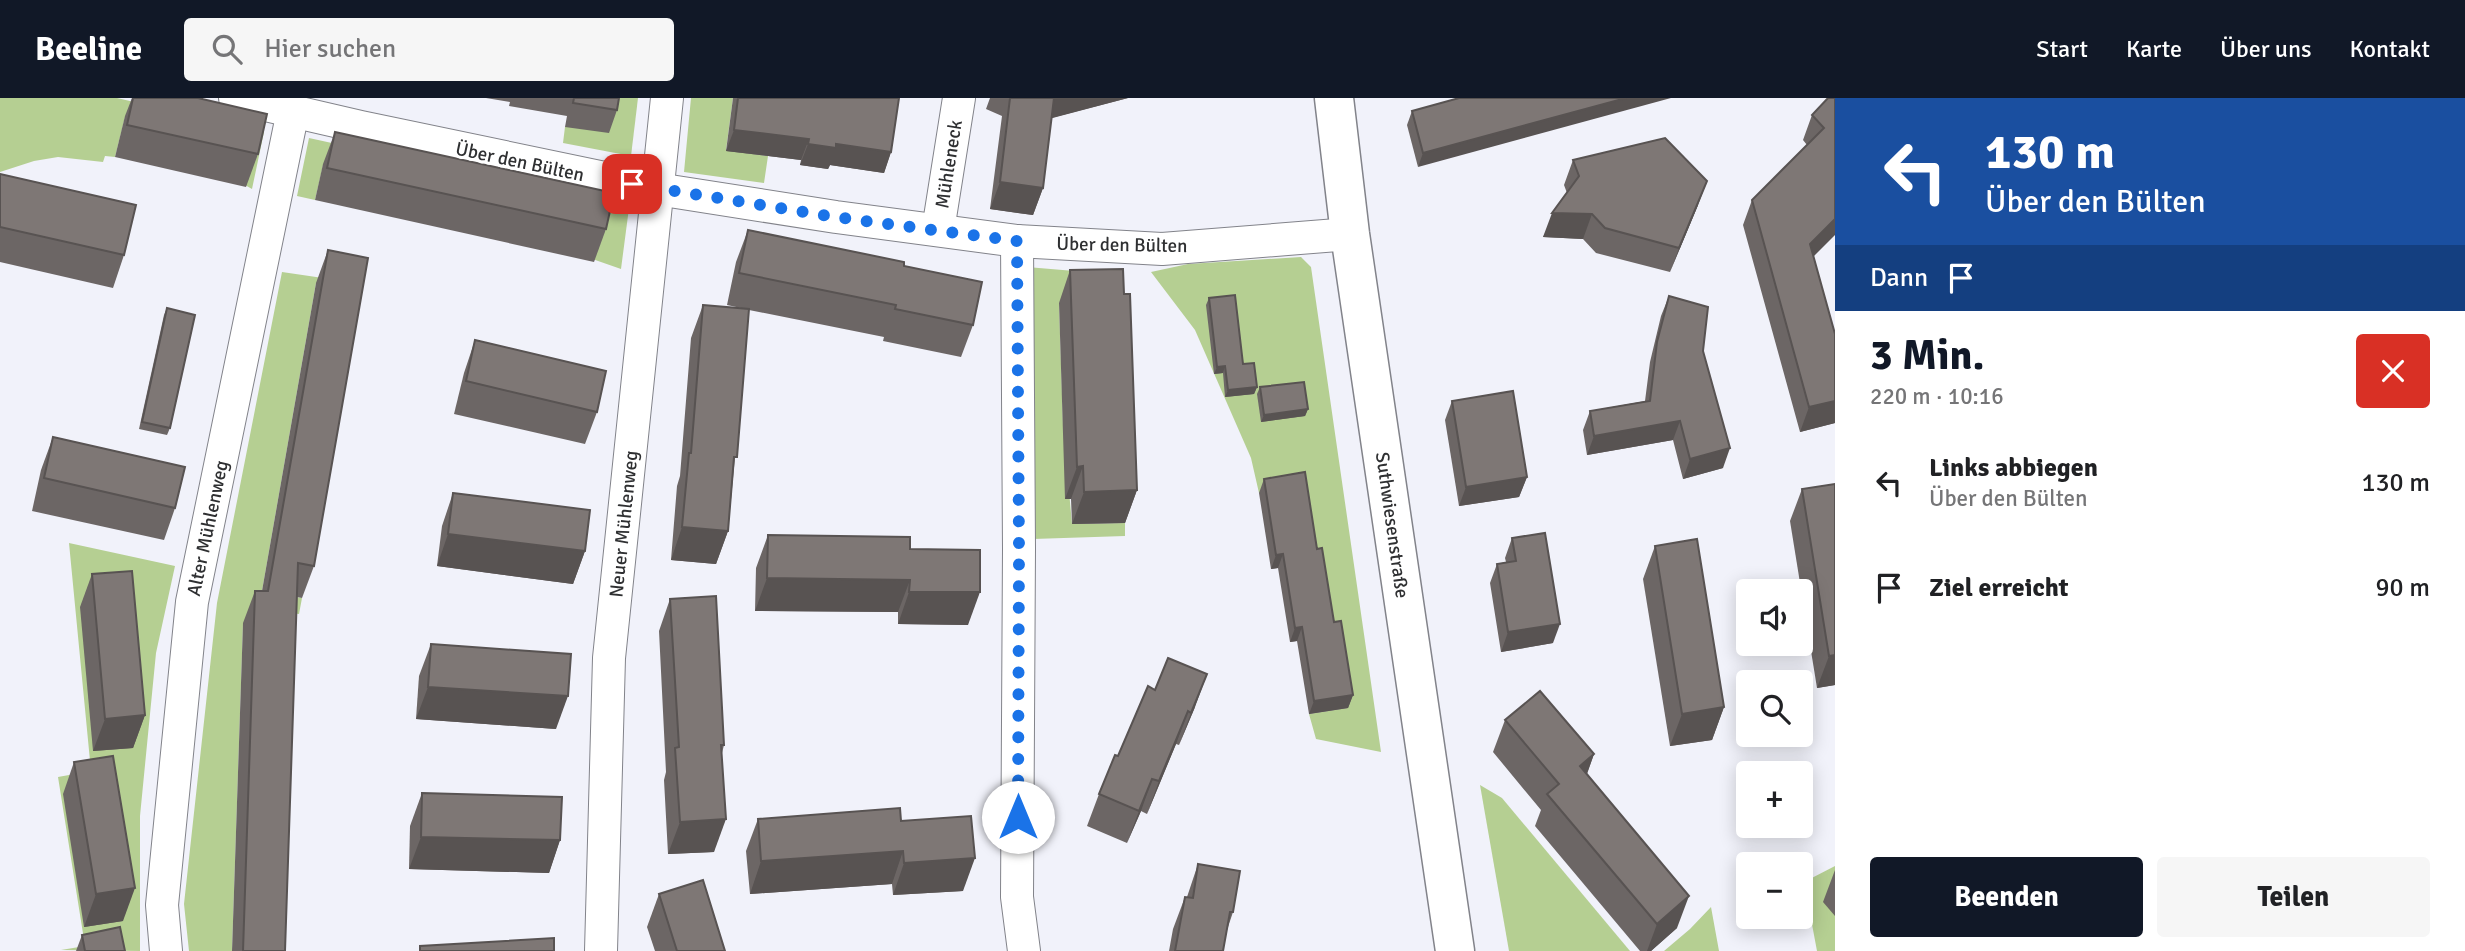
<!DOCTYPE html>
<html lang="de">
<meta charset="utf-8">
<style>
body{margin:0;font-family:Signika,sans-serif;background:#f6f6f6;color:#202124;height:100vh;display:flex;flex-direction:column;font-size:26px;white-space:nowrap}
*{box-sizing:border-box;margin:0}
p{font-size:23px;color:#757577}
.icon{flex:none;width:38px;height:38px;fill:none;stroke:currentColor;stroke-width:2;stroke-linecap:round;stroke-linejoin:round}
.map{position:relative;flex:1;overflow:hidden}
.details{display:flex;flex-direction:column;background:#fff;width:630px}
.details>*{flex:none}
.hud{background:#1a4fa0;color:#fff;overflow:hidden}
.fabs{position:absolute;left:1736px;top:481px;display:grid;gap:14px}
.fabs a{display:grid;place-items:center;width:77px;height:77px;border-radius:7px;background:#fff;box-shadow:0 4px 18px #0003;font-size:35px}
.pin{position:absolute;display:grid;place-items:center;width:60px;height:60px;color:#fff;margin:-30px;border-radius:14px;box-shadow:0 4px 10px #0006}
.me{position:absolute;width:77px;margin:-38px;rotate:0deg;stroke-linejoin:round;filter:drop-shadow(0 0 5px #0008)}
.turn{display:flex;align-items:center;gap:24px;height:147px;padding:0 35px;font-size:32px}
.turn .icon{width:91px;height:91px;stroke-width:2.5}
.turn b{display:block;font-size:49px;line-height:60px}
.then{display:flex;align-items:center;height:66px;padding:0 35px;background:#0003;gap:14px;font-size:26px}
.round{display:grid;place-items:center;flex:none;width:74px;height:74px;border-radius:7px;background:#f6f6f6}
.headline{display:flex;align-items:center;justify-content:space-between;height:119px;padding:0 35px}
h1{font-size:42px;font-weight:800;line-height:52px;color:#111827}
.button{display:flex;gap:14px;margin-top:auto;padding:14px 35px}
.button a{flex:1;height:80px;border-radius:7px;background:#111827;color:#fff;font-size:28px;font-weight:800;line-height:80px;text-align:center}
.button a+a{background:#f6f6f6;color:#202124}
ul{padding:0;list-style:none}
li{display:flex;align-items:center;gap:21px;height:105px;padding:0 35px}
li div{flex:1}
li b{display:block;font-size:26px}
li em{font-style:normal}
header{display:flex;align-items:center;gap:42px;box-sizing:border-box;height:98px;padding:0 35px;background:#111827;color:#fff}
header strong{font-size:33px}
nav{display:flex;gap:38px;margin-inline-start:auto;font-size:24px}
.search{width:490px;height:63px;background:#f6f6f6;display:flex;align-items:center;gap:18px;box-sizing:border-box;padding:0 24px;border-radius:7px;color:#757577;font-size:26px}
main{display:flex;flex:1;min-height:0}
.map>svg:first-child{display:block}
.green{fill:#b5cf92}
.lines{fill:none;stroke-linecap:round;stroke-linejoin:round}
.street-casing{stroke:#82838a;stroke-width:34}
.secondary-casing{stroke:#82838a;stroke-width:41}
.street{stroke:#fff;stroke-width:32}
.secondary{stroke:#fff;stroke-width:38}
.wall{fill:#6c6665}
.shaded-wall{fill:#585352}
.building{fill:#7e7775;stroke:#585352;stroke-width:2}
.route{stroke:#1a73e8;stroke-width:12;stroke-dasharray:0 21.6}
.labels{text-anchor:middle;stroke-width:6;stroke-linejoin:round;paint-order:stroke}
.street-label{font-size:19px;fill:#2f3032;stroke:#fff}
</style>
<header>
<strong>Beeline</strong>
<div class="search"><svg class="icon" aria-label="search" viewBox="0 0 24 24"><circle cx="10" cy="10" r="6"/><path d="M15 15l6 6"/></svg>Hier suchen</div>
<nav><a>Start</a><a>Karte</a><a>Über uns</a><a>Kontakt</a></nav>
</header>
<main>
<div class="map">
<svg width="1835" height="853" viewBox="0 0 1835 853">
<rect width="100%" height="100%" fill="#f1f2fa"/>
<g class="green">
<polygon points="0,0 117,0 264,34 252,91 125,19 115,59 105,58 103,64 58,59 34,63 0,74"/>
<polygon points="614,0 638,0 631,58 563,45 565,29"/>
<polygon points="691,0 733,0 726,52 768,58 764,85 684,74"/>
<polygon points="309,40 629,110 621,171 323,67 315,102 297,98"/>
<polygon points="1301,159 1311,169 1381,654 1316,641 1309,616 1347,610 1300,388 1259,395 1251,360 1195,232 1151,174 1188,166"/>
<polygon points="1027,169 1110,176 1059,205 1063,327 1072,426 1125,425 1125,438 1033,441"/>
<polygon points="282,174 357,185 316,185 262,493 302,500 299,516 289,515 243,526 232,853 189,853 184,806 217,505"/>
<polygon points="69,445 175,468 156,555 140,718 140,853 61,852 85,848 58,679 91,673"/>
<polygon points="1480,687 1502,700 1630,853 1509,853"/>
<polygon points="1835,768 1835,853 1817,853 1804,784"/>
<polygon points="1711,809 1719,853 1664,853 1690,831"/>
</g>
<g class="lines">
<defs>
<g id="street">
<polyline points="235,0 361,29 657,91 836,119 1017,143 1162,151 1350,136"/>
<polyline points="938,132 959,0"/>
<polyline points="1017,143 1019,451 1017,799 1024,853"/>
<polyline points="166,853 162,807 192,504 293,13"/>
<polyline points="601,853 609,560 667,0"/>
</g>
<polyline id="secondary" points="1334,0 1350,136 1455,853"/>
</defs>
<use href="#street" class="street-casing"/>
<use href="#secondary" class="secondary-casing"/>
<use href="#street" class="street"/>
<use href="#secondary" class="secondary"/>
</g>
<g class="wall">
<polygon points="132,0 198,0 258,56 246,89 115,59 125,18"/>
<polygon points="486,0 619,0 617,12 609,35 565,29 567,18 509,8 510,4"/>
<polygon points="733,0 899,0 891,54 884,75 830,67 828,71 800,67 801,62 726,53"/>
<polygon points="990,0 1128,0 1051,20 1043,90 1033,117 990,111 1002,18 986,11"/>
<polygon points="1459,0 1418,69 1407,27 1412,13"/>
<polygon points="1828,0 1813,159 1835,325 1800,334 1743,127 1752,102 1807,47 1803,42 1812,17"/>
<polygon points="335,34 606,131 594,164 315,102 323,66"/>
<polygon points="1573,62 1698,107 1670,174 1596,155 1583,141 1543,139 1567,95 1564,87"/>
<polygon points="0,76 124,157 113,190 0,164"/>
<polygon points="748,132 904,168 973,227 961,259 883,243 884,239 749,212 728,433 716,466 671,462 677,388 680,378 691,240 703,207 741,210 727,207 736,164"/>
<polygon points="328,152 314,468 302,500 297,499 285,853 232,853 243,525 255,493 262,493 316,185"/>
<polygon points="1070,172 1124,196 1137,392 1125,425 1072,426 1071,401 1065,401 1059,205"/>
<polygon points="1669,198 1703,253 1723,370 1683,381 1673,342 1587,357 1583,332 1590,313 1645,303 1650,264 1661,218"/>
<polygon points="1209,200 1243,266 1257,289 1254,296 1225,299 1223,275 1214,276 1206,207"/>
<polygon points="167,210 170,330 167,337 139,331 164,217"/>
<polygon points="475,242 597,314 585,346 454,316 464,275"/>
<polygon points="1260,289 1308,311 1305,318 1261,324 1257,296"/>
<polygon points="1452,303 1527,379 1519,399 1459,408 1445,322"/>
<polygon points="53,339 175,410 164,442 32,413 41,372"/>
<polygon points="1264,381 1317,451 1334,524 1353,597 1348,610 1309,616 1297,543 1290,544 1278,470 1271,471 1259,395"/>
<polygon points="1802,391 1835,587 1817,590 1790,423"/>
<polygon points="453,395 585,453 573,486 437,468 442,428"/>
<polygon points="768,437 910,451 968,527 898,526 898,514 755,513 756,470"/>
<polygon points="1512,440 1553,545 1501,554 1490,485 1497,466 1506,464 1505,460"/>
<polygon points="1655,448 1724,609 1712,642 1670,648 1643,481"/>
<polygon points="92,476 145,617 133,650 93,653 80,509"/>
<polygon points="670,501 724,647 722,655 714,754 668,756 664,682 666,674 659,533"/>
<polygon points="431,546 556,631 416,621 419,578"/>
<polygon points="1195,609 1179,647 1176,646 1147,716 1141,713 1127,745 1087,728 1099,696 1118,658"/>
<polygon points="1505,622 1594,656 1587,676 1677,830 1651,853 1640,853 1535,728 1541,712 1493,654"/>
<polygon points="74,664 123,823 84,829 63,696"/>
<polygon points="422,695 560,742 549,775 409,771 410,728"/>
<polygon points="758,721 901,723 963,793 893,797 892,786 750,796 746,753"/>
<polygon points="1198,766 1233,814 1227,832 1223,853 1169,853 1173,831 1185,799 1187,799"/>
<polygon points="1835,772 1835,818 1823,804"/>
<polygon points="659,796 725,853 655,853 647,829"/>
<polygon points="82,837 125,853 76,853"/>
</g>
<g class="shaded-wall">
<polygon points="1053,0 1128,0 1045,22"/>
<polygon points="1626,0 1671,0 1418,69 1423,55"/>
<polygon points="734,32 809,41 801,62 726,53"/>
<polygon points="808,46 836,46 891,54 884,75 830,67 828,71 800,67"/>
<polygon points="1707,83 1698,107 1670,174 1679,150"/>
<polygon points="1000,84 1043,90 1033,117 990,111"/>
<polygon points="1552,115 1592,116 1583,141 1543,139"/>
<polygon points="1835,121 1835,137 1801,171 1810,146"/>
<polygon points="1225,268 1223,275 1214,276 1217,269"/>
<polygon points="1257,289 1254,296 1225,299 1228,292"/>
<polygon points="1835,303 1835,325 1800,334 1809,309"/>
<polygon points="1308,311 1305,318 1261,324 1264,317"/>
<polygon points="1680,323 1673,342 1587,357 1594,338"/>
<polygon points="1730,350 1723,370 1683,381 1690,361"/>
<polygon points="1083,368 1071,401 1065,401 1077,369"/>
<polygon points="1527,379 1519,399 1459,408 1466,389"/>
<polygon points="1137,392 1125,425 1072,426 1084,394"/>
<polygon points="682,429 728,433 716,466 671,462"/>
<polygon points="448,436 585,453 573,486 437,468"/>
<polygon points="1283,456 1278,470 1271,471 1276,457"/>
<polygon points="767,480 910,482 898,514 755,513"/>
<polygon points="909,494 980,494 968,527 898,526"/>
<polygon points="1560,526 1553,545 1501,554 1508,534"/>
<polygon points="1302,529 1297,543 1290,544 1295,530"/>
<polygon points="1835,557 1835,587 1817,590 1829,558"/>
<polygon points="1207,576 1195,609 1179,647 1191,615"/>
<polygon points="428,589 568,598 556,631 416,621"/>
<polygon points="1353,597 1348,610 1309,616 1314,603"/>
<polygon points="1724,609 1712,642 1670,648 1682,616"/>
<polygon points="1188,613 1176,646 1147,716 1159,683"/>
<polygon points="145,617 133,650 93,653 105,621"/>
<polygon points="1594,656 1582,689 1580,668"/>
<polygon points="1152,681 1141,713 1127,745 1139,713"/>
<polygon points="726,721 714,754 668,756 680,724"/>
<polygon points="421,739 560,742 549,775 409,771"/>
<polygon points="903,753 892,786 750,796 761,763"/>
<polygon points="975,760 963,793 893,797 904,765"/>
<polygon points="135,790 123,823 84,829 96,796"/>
<polygon points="1689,798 1677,830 1651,853 1647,853 1657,826"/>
</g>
<g class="building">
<polygon points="133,0 198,0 267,16 258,56 127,27"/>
<polygon points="574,0 619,0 617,12 573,5"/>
<polygon points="738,0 899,0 891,54 836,46 836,50 808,46 809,41 734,32"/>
<polygon points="1010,0 1054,0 1043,90 1000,84"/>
<polygon points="1459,0 1626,0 1423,55 1412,13"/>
<polygon points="1828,0 1835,0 1835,121 1810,146 1835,236 1835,303 1809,309 1752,102 1824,30 1812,17"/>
<polygon points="335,34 614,95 606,131 327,70"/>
<polygon points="1665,40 1707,83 1679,150 1605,130 1592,116 1552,115 1579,78 1573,62"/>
<polygon points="0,76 136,107 124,157 0,129"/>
<polygon points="748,132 904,164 904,168 982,184 973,227 895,211 896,207 739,175"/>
<polygon points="328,152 368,160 314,468 298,465 285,853 243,853 255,493 268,493"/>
<polygon points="1123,171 1124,196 1130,196 1137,392 1084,394 1083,368 1077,369 1070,172"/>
<polygon points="1235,197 1243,266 1254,265 1257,289 1228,292 1225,268 1217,269 1209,200"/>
<polygon points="1669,198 1708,209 1703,253 1730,350 1690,361 1680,323 1594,338 1590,313 1650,303 1657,244"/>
<polygon points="703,207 749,211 737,359 734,359 728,433 682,429 689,355 691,355"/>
<polygon points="167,210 195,217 170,330 142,324"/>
<polygon points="475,242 606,273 597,314 466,283"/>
<polygon points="1304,284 1308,311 1264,317 1260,289"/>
<polygon points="1513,293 1527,379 1466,389 1452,303"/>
<polygon points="53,339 185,369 175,410 44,380"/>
<polygon points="1305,374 1317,451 1322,450 1334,524 1341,523 1353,597 1314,603 1302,529 1295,530 1283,456 1276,457 1264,381"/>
<polygon points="1835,386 1835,557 1829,558 1802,391"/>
<polygon points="453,395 590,412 585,453 448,436"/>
<polygon points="1545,435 1560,526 1508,534 1497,466 1516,463 1512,440"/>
<polygon points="768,437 910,439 910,451 980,452 980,494 909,494 910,482 767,480"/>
<polygon points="1697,441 1724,609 1682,616 1655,448"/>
<polygon points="132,473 145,617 105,621 92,476"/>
<polygon points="716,498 724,647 721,647 726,721 680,724 675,650 679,649 670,501"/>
<polygon points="431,546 571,556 568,598 428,589"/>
<polygon points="1168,560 1207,576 1191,615 1188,613 1159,683 1152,681 1139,713 1099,696 1115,657 1118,658 1148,588 1155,592"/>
<polygon points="1540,593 1594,656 1580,668 1689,798 1657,826 1547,696 1559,686 1505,622"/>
<polygon points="113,658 135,790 96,796 74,664"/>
<polygon points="422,695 562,699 560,742 421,739"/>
<polygon points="900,710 901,723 971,718 975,760 904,765 903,753 761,763 758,721"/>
<polygon points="1198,766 1240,773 1233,814 1230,814 1223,853 1175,853 1185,799 1193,800"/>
<polygon points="703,782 725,853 677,853 659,796"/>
<polygon points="120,829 125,853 85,853 82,837"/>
<polygon points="554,840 554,853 420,853 420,848"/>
</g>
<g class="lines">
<polyline class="route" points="632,86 835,119 1017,143 1019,451 1018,719"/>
</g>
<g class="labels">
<g class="street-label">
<text transform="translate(520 63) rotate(12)" y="7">Über den Bülten</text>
<text transform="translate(948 66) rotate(-81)" y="7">Mühleneck</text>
<text transform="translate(1122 146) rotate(1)" y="7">Über den Bülten</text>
<text transform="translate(623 426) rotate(-84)" y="7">Neuer Mühlenweg</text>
<text transform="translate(1393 427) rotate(82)" y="7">Suthwiesenstraße</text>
<text transform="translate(207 430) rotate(-78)" y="7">Alter Mühlenweg</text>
</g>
</g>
</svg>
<div class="fabs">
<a><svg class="icon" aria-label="sound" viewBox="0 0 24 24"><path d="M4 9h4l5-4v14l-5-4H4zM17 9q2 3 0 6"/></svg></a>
<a><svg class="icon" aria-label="search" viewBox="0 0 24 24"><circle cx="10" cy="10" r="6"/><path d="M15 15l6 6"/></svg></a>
<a>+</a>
<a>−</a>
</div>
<div class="pin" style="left:632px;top:86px;background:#d93025"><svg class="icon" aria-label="arrive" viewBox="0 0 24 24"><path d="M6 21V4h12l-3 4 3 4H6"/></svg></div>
<svg class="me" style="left:1018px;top:719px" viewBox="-20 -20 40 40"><circle r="19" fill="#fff"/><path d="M0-13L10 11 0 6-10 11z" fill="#1a73e8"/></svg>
</div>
<section class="details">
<div class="hud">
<div class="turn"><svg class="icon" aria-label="left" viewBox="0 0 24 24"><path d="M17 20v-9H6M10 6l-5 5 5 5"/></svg><div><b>130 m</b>Über den Bülten</div></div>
<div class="then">Dann<svg class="icon" aria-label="arrive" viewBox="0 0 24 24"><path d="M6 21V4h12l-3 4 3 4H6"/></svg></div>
</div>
<div class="headline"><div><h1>3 Min.</h1><p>220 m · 10:16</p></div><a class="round" style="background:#d93025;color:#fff"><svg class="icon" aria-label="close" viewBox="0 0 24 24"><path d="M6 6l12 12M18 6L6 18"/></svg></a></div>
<ul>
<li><svg class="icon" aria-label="left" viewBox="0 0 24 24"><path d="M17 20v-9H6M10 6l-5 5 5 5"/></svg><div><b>Links abbiegen</b><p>Über den Bülten</p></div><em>130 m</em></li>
<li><svg class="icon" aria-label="arrive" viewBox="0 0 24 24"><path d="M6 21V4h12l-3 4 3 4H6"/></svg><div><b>Ziel erreicht</b></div><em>90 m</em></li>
</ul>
<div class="button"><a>Beenden</a><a>Teilen</a></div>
</section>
</main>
